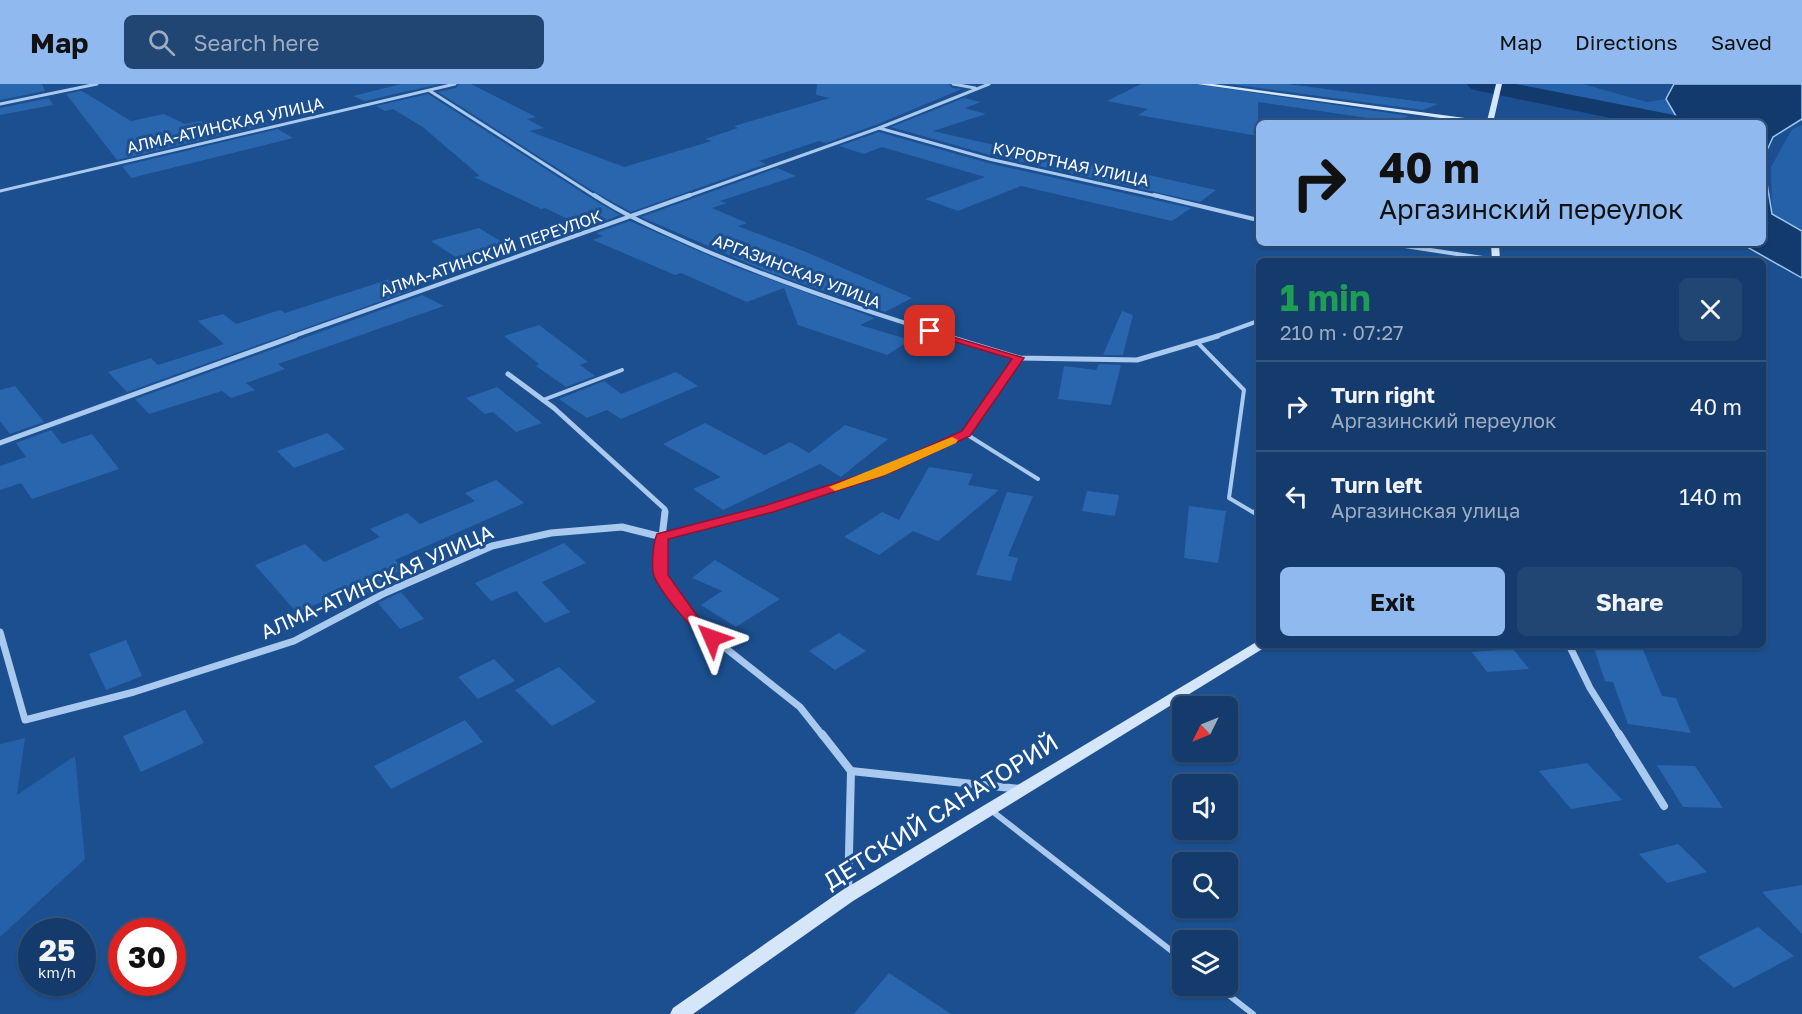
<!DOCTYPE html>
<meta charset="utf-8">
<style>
body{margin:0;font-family:"Golos Text",sans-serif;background:#214673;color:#f1f3f6;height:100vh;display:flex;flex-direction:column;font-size:22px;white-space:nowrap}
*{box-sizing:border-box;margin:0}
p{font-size:20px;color:#9dadc1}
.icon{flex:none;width:33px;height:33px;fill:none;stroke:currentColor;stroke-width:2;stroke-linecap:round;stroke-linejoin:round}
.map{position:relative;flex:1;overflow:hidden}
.sheet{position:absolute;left:1256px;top:174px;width:510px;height:390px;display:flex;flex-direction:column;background:#143b6b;border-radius:9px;box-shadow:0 2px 4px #0004,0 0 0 2px #33557e}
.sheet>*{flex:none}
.guide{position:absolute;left:1256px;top:36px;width:510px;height:126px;border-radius:9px;box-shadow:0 2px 4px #0004,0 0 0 2px #33557e;background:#90b9f0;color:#111;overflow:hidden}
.needle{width:39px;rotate:227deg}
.controls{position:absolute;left:1172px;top:612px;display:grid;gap:12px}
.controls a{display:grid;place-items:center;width:66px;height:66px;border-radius:9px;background:#143b6b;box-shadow:0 2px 4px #0004,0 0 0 2px #33557e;font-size:30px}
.speed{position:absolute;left:18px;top:834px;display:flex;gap:12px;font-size:30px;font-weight:700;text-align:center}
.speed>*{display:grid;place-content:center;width:78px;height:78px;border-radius:50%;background:#143b6b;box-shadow:0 2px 4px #0004,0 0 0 2px #33557e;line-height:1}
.speed small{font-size:15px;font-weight:400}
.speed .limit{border:9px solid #d22;background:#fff;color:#111}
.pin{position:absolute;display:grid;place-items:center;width:51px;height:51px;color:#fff;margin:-26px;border-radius:12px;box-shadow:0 3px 9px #0006}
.me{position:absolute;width:66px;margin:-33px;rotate:313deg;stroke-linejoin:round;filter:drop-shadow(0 0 4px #0008)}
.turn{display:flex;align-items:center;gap:21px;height:126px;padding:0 24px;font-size:27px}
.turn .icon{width:78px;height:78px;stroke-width:2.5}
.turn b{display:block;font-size:42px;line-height:51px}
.round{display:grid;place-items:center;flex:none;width:63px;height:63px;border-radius:9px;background:#214673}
.head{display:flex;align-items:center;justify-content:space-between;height:102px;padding:0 24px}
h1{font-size:36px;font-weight:700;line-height:45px;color:#1e9e55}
.cta{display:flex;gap:12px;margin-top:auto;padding:12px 24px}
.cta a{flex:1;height:69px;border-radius:9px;background:#90b9f0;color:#111;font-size:24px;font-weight:700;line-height:69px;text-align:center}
.cta a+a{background:#214673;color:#f1f3f6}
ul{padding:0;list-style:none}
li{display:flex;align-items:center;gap:18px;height:90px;padding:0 24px;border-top:2px solid #33557e}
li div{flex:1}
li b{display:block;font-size:22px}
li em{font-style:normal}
header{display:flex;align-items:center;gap:36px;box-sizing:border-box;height:84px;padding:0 30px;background:#90b9f0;color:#111}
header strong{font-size:28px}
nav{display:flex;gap:33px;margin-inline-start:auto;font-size:21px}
.search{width:420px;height:54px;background:#214673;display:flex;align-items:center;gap:15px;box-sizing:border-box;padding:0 21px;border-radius:9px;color:#9dadc1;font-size:22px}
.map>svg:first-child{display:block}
.green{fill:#2461a8}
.water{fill:#123a6d;stroke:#9cc4f0;stroke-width:1.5}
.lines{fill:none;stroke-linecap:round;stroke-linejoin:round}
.river{fill:#123a6d;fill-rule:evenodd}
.building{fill:#2a66ad}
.lane-far2{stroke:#a9c9ee;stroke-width:4}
.lane-far1{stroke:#a9c9ee;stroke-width:4.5}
.lane{stroke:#a9c9ee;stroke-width:6}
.street-far4{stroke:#a9c9ee;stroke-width:3}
.street-far3{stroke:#a9c9ee;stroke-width:4}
.street-far2{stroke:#a9c9ee;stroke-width:5}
.street-far1{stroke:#a9c9ee;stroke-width:7}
.street{stroke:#a9c9ee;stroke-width:8}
.secondary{fill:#d6e6fa;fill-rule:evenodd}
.route{fill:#e11d48;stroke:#92132f;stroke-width:1.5}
.slow{fill:#f59e0b}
.labels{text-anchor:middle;stroke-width:6;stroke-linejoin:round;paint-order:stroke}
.far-street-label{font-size:16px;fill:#fff;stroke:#1b4f8f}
.street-label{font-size:20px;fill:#fff;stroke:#1b4f8f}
.near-street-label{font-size:24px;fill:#fff;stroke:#1b4f8f}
</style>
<header>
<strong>Map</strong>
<div class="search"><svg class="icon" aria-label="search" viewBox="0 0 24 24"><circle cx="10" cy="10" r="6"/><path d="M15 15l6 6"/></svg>Search here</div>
<nav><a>Map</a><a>Directions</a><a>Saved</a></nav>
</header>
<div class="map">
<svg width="1802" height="930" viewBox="0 0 1802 930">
<rect width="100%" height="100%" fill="#1b4f8f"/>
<g class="green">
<polygon points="1514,0 1583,0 1647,18 1666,15 1680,39 1635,39 1581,23 1509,7"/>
<polygon points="1802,41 1802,146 1772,130 1771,83 1792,45"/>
<polygon points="25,654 17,711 75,672 85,775 0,853 0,660"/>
</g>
<polygon class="water" points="1674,0 1802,0 1802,35 1773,53 1763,75 1772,130 1802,147 1802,194 1740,159 1762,159 1762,39 1680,39 1666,15"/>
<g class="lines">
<polygon class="river" points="1467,0 1516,0 1674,31 1683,33 1687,39 1635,39 1479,7 1471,5"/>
</g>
<g class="building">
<polygon points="0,0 42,0 45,7 0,16"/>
<polygon points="401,0 439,0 365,17 353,12"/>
<polygon points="459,0 471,0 536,33 527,35 544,44 529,47 624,83 712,57 705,55 738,44 734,42 830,14 816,11 817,0 949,0 952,4 962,5 878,40 826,59 819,57 759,77 766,80 631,128 593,107 438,8 456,4"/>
<polygon points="1141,0 1195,0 1409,32 1395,38 1258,18 1258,52 1138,31 1148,25 1107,17"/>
<polygon points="1230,0 1288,0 1438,20 1423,26"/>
<polygon points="82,7 131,37 164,30 185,40 200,37 214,44 259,34 269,40 117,76 66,10"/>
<polygon points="428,10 594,116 620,131 586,144 545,124 541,125 474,93 480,92 424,44 393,25 385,27 376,22"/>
<polygon points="49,14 53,21 0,31 0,24"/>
<polygon points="964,14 981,18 965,24 986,30 933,47 1037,71 1112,83 1216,106 1200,118 990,71 891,43"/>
<polygon points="278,45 293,54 131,94 122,82"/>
<polygon points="879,48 988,79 1191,124 1172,137 1021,102 958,127 925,115 985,93 882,63 864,70 839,62"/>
<polygon points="777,84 796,92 720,117 727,119 712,124 747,139 738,142 806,168 912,214 885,228 766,187 641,133"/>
<polygon points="630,137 733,182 875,234 860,241 910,256 887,271 798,241 784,204 747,218 681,189 675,191 593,156 603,152 596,149"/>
<polygon points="479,144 505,160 457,174 431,157"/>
<polygon points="390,195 412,206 127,308 108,288 151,274 158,281 224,260 198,237 223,230 236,240 280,226 285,229"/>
<polygon points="422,211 444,222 278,280 285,285 246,299 255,306 231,314 222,307 149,330 135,315"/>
<polygon points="1122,227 1133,231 1123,271 1103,271"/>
<polygon points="539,241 588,278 580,281 595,292 566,303 536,282 539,280 504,252"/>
<polygon points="1099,280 1121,281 1111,321 1058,315 1064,282 1096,286"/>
<polygon points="676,288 698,302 621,335 607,326 587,334 559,315 604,297 621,310"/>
<polygon points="15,302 44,338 10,350 0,337 0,306"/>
<polygon points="497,303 542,339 516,348 493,328 485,330 466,314"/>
<polygon points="705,339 765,371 790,358 809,369 845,341 888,355 841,393 820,380 723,426 693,405 721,393 663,360"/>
<polygon points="51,346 62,360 92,350 119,385 32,415 21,399 0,406 0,382 26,373 16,359"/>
<polygon points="327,349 345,365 294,384 277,367"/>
<polygon points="929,383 973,390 968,401 999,406 938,457 913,447 879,471 844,453 882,428 899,436"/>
<polygon points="496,396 524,419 395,476 405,484 387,493 393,499 370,511 361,500 297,529 255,481 305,460 324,478 380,453 370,445 407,429 420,440 475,417 465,409"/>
<polygon points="1087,407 1119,411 1115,432 1082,427"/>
<polygon points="1007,408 1033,412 1008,472 1018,474 1011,497 976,491"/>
<polygon points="1189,422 1226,427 1218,479 1184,474"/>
<polygon points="564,459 586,479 542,498 570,528 545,539 516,507 491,517 475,499"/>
<polygon points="715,476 780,515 736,543 701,521 722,507 692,494"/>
<polygon points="401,508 424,535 400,545 378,519"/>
<polygon points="839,549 866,567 835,586 809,567"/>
<polygon points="126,556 142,592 106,606 89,570"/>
<polygon points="1593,561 1641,561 1662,612 1676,614 1691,649 1628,640 1613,598 1605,597"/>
<polygon points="1513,565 1529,585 1487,588 1472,568"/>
<polygon points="494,575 515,597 478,615 458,593"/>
<polygon points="559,583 596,618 552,642 515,606"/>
<polygon points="185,626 204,659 141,688 123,652"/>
<polygon points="465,636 483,658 391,705 374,682"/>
<polygon points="1587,679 1622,716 1571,725 1539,687"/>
<polygon points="1657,681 1695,682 1723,724 1683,723"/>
<polygon points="1678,760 1707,788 1667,799 1639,770"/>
<polygon points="1802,801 1802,850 1762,808"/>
<polygon points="1758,843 1794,872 1734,904 1698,873"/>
<polygon points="889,889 951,930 854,930"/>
</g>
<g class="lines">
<g class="lane-far2">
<polyline points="1198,259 1244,306 1229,414 1256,430"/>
<polyline points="543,316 622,286"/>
<polyline points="966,350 1038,395"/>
</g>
<polyline class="lane-far1" points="1254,428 1258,431"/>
<g class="lane">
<polyline points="992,727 1182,875"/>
<polyline points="1217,902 1253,930"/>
</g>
<g class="street-far4">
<polyline points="953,0 975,4"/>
<polyline points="430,7 596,113"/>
<polyline points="0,20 97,0"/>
<polyline points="879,44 989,75 1161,113"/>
<polyline points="0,107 455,0"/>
<polyline points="685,113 879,44 989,0"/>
</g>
<g class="street-far3">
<path d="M594 111C629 134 666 149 704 166 785 200 867 228 951 253"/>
<polyline points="1154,111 1258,136"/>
<polyline points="1385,159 1496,176"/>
<polyline points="291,253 690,111"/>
<polyline points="1214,253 1258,237"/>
</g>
<g class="street-far2">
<polyline points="946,252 1019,274 1137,276 1218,252"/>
<polyline points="508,290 554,324 665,425 664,430"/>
<polyline points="0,359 295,252"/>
<polyline points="750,430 880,389 966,350 1019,274"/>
</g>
<g class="street-far1">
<polyline points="755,428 662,453 661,491 695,540 800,623 823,652"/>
<polyline points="0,548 25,636 134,608 294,557 385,509 492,462 551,449 622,443 662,453 665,428"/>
<polyline points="1569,561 1590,604 1620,652"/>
</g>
<g class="street">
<polyline points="822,650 851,687"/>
<polyline points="1619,650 1664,722"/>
<polyline points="848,810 851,687 1021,705"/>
</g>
<g class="secondary">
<polygon points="1197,0 1213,0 1487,37 1496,0 1502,0 1493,39 1476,39"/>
<polygon points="1491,159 1499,159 1500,177 1492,177"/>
<polygon points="1258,557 1258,561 1266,561 1264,564 853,817 693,930 670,930 673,924 841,807"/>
</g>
</g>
<path class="route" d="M926 245 1024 274 970 352 885 391 773 428 668 455V491L700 536 720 554 712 558C697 554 660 507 654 492 651 483 653 458 657 450L764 422 876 386 962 347 1012 275 926 249Z"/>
<polygon class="slow" points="952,353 958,356 956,359 885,391 835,407 829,403"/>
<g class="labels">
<g class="far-street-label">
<text transform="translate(225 41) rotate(-13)" y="6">АЛМА-АТИНСКАЯ УЛИЦА</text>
<text transform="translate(1071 80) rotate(12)" y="6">КУРОРТНАЯ УЛИЦА</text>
<text transform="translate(491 169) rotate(-19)" y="6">АЛМА-АТИНСКИЙ ПЕРЕУЛОК</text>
<text transform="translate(797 187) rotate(21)" y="6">АРГАЗИНСКАЯ УЛИЦА</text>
</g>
<g class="street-label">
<text transform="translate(377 498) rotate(-24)" y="7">АЛМА-АТИНСКАЯ УЛИЦА</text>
</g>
<g class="near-street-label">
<text transform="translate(941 728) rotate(-32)" y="8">ДЕТСКИЙ САНАТОРИЙ</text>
</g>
</g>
</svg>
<div class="controls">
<a><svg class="needle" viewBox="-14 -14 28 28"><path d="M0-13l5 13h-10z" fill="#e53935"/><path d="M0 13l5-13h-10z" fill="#9dadc1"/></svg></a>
<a><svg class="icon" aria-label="sound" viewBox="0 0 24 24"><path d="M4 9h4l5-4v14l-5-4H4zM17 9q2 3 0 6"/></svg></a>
<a><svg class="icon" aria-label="search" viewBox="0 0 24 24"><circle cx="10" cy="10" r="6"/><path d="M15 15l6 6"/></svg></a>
<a><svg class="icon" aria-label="layers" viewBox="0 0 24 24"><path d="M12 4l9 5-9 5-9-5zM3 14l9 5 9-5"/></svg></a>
</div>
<div class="speed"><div>25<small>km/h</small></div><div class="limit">30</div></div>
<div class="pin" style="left:930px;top:247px;background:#d93025"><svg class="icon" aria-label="arrive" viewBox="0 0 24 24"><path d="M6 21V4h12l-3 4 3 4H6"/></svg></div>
<svg class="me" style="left:712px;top:554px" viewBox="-20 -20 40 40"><path d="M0-17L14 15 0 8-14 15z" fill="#e11d48" stroke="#fff" stroke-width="4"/></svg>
<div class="guide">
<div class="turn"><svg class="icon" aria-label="right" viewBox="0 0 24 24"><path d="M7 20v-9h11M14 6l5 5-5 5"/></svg><div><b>40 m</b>Аргазинский переулок</div></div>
</div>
<section class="sheet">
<div class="head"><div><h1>1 min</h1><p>210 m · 07:27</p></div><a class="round"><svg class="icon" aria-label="close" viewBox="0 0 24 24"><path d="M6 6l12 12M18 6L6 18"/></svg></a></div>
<ul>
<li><svg class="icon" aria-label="right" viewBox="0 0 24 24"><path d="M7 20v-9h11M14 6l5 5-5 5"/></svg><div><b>Turn right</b><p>Аргазинский переулок</p></div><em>40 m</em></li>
<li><svg class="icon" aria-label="left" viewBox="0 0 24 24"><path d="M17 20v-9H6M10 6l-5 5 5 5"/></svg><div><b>Turn left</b><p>Аргазинская улица</p></div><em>140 m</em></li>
</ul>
<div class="cta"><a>Exit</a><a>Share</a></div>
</section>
</div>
